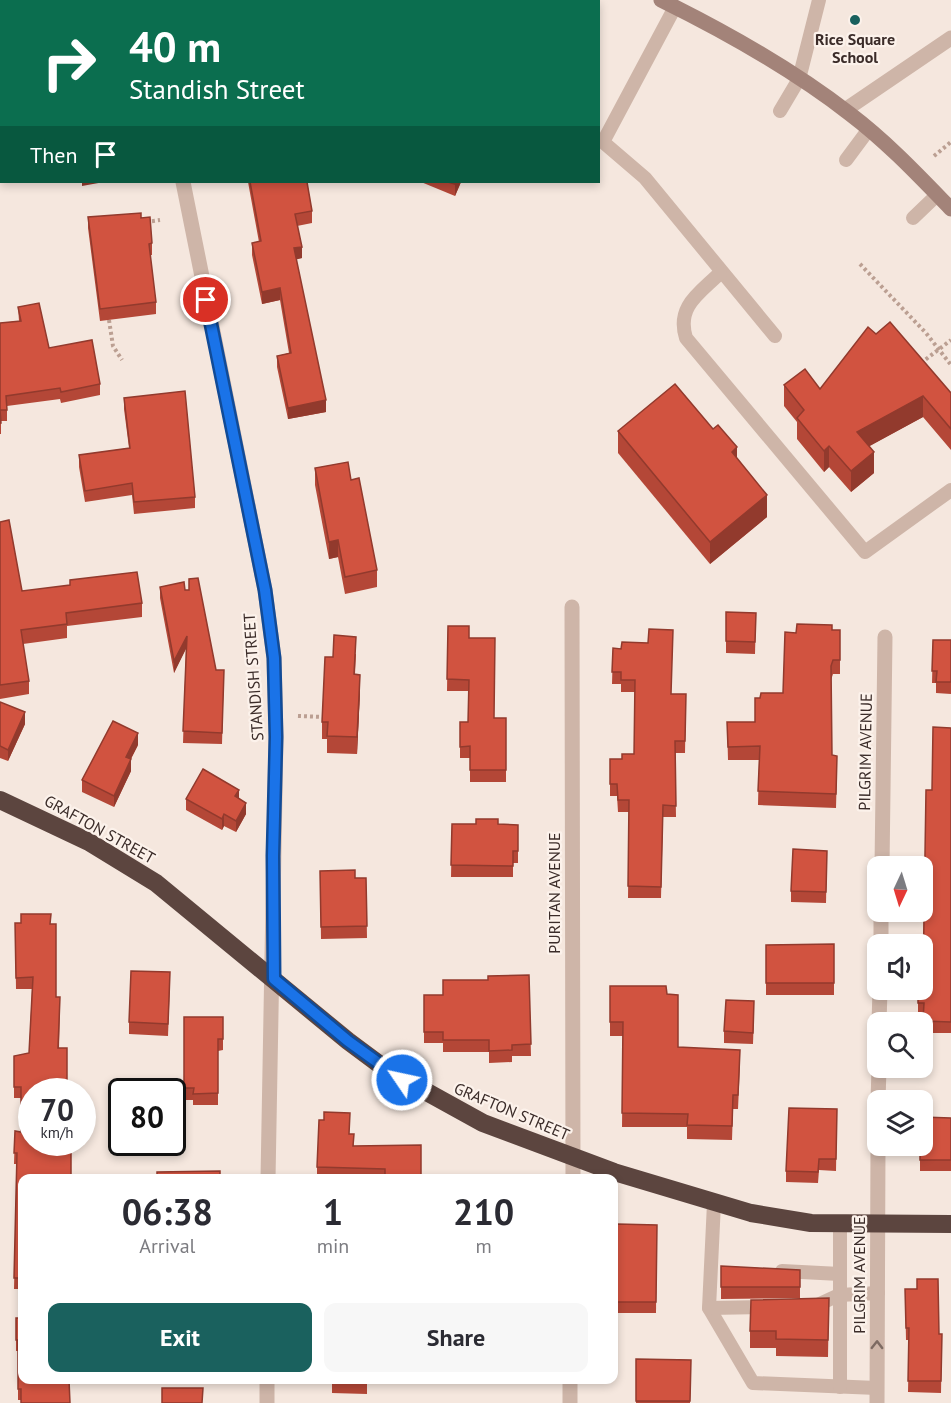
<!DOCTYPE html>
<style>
body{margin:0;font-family:"PT Sans",sans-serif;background:#f7f7f7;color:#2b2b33;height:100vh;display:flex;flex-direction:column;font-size:22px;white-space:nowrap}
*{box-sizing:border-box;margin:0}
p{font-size:20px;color:#7c7c81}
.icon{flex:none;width:33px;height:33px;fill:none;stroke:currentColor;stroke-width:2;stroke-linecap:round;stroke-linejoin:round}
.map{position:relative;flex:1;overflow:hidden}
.panel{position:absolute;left:18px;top:1174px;width:600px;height:210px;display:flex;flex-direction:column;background:#fff;border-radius:12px;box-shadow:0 3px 9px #0003}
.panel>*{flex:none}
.banner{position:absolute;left:0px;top:0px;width:600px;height:183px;box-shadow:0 3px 9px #0003;background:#0b6e4f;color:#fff;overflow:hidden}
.needle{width:39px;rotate:184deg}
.buttons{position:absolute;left:867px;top:856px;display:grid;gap:12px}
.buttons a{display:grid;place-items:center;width:66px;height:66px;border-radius:12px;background:#fff;box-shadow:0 3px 9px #0003;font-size:30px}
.speed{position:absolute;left:18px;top:1078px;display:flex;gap:12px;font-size:30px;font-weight:700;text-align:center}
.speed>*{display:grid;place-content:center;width:78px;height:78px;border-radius:50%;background:#fff;box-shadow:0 3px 9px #0003;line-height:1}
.speed small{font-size:15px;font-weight:400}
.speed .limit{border:3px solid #111;border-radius:9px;background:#fff;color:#111}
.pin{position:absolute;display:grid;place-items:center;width:51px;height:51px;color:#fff;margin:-26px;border:3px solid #fff;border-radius:50%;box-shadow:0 2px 6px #0007}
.me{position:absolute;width:66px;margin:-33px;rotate:304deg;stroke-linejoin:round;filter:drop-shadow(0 0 4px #0008)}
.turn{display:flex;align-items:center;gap:21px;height:126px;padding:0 30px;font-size:27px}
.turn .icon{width:78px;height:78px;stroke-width:2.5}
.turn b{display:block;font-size:42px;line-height:51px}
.then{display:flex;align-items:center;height:57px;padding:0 30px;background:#0003;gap:12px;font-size:22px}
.eta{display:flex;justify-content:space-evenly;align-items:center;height:102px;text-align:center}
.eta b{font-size:36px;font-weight:700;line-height:42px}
.button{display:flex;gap:12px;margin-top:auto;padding:12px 30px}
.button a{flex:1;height:69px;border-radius:12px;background:#1a615e;color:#fff;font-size:24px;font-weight:700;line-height:69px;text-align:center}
.button a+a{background:#f7f7f7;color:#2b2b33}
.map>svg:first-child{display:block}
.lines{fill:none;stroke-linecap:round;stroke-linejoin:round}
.path{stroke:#bb9f92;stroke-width:4;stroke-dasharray:3 3;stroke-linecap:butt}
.lane{stroke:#ceb5a8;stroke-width:14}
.street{stroke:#ceb5a8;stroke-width:15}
.secondary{stroke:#a38379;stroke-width:15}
.highway{stroke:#5c453f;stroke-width:18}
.wall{fill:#b44737}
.shaded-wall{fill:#923a2d}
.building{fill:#d15340;stroke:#923a2d;stroke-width:1.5}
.oneway{stroke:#7d6a62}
.route-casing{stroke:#114b97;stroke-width:15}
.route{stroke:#1a73e8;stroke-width:10}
.poi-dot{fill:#1a615e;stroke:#fcf2eb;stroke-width:2}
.labels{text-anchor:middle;stroke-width:4.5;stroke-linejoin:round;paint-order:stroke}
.poi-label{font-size:16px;font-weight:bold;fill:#3b2c29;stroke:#fcf2eb}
.street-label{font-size:16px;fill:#3b2c29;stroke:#fcf2eb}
</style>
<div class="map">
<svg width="951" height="1403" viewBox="0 0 951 1403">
<rect width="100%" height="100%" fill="#f5e7de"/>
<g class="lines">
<g class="path">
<polyline points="934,156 951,142"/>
<polyline points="146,222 160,220"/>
<polyline points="860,264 926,333 951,365"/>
<polyline points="109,320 113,346 122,360"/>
<polyline points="921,363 951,340"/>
<polyline points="298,716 323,717"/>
</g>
<g class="lane">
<polyline points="675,7 603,142 645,178 775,336"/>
<polyline points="780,111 799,79 819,0"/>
<polyline points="846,160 869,129"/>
<polyline points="913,218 937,195"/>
<path d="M720 273C700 293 676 306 686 338L865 552 951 490"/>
<polyline points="714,1203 709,1308 753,1383 877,1388"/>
<polyline points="782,1271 840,1274"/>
<polyline points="813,1307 839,1295 878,1293"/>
<polyline points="709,1308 767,1307"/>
<polyline points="840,1387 840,1224"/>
</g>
<g class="street">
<polyline points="143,0 143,2"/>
<polyline points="845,110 951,38"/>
<polyline points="183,182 265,590 274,658 276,737 268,1179"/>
<polyline points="572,607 573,1179"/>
<polyline points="882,867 885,637"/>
<polyline points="881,945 881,912"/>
<polyline points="879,1023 880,990"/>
<polyline points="878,1101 879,1068"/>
<polyline points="267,1380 267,1403"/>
<polyline points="570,1403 570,1380"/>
<polyline points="877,1403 878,1146"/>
</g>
<path class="secondary" d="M661 0C726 32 792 69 850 114 887 142 919 176 951 209"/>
<polyline class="highway" points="0,800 89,842 156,883 348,1041 387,1070 483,1123 614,1172 751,1213 811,1223 951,1224"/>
</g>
<g class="wall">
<polygon points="0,0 2,2 2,30 0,30"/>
<polygon points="325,0 433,0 437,2 328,2"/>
<polygon points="248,182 307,182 312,211 312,223 297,226 302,258 296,259 326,412 288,419 277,367 277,356 289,353 280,300 262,304 252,255 252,243 259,242"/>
<polygon points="421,182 461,182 455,196"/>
<polygon points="88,217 141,218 152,243 152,255 150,255 156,302 156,314 100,321 88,228"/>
<polygon points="18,307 49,348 100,384 100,395 61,403 60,399 7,406 7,421 1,421 1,434 0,434 0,323 19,321"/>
<polygon points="876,334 951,393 951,450 923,417 869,446 874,473 851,492 829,467 824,472 797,439 797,422 784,406 784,385 820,389"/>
<polygon points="124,398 195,497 195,508 134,514 132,495 85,502 79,467 79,455 129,448 124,409"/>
<polygon points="618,431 737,458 767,517 710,564 618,453"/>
<polygon points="315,468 351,480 377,570 377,587 345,594 338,557 329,559 315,485"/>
<polygon points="0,522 22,591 142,603 142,617 67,626 67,638 23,644 29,681 29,694 0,699"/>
<polygon points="160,587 185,590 216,670 224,670 222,744 183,743 186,648 174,673 160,598"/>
<polygon points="726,612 756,613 755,654 726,653"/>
<polygon points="448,626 469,638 494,718 506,718 506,782 470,782 470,758 460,758 460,722 468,722 469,691 447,691"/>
<polygon points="832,630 840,630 840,674 833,674 831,680 832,755 837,769 836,808 758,805 759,760 728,760 727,722 755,722 760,698 783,693 796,633"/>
<polygon points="933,640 951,640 951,694 936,693 936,683 932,683"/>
<polygon points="648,643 671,694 686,694 685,753 675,753 676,817 663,817 661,898 628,898 629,812 618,812 617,796 610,796 610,759 622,759 634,754 635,692 621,692 621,684 612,684 613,648 621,649"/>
<polygon points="356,654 355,674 360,692 357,754 327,753 327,739 322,739 322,722 333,657"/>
<polygon points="0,702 25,724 8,761 0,758"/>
<polygon points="951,728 951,1033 923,1033 923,1015 918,1014 918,1003 923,981 932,790"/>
<polygon points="138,745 131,759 131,771 114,807 82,792 82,780"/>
<polygon points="239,798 246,814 236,832 224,826 222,830 186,810 186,799"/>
<polygon points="452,824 518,825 518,863 513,863 513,877 451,877"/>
<polygon points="827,851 826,903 791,902 791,891"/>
<polygon points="320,871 355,878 366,878 367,938 321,939"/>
<polygon points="15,923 50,924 56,997 60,1008 59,1048 21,1400 18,1400 18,1351 16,1351 16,1318 20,1318 20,1289 14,1289 17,1164 14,1164 15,1131 21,1132 21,1098 14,1098 14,1056 29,1053 32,989 16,989"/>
<polygon points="834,944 834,995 766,995 766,945"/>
<polygon points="529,975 531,1056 512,1056 512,1062 489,1063 489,1052 443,1052 443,1043 424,1043 424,995 443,995 488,980"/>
<polygon points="170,984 168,1036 129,1034 129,1022"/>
<polygon points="610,986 667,994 678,1047 740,1064 738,1109 733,1109 732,1140 687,1139 687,1127 622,1127 623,1036 610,1036"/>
<polygon points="754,1013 753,1044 724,1043 724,1031"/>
<polygon points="184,1017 223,1017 223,1050 218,1051 218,1105 193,1105 193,1100 184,1100"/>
<polygon points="837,1109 836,1171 819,1170 818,1183 786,1182 786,1171"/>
<polygon points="951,1118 951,1171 920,1171 920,1146"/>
<polygon points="350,1134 354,1146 421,1179 317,1179 317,1167"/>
<polygon points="617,1224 657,1225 656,1313 616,1313"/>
<polygon points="721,1266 800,1270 800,1298 721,1299"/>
<polygon points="905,1289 939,1334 942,1334 941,1393 908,1392 909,1340 906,1340"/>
<polygon points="829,1298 828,1357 776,1356 776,1348 750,1348 750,1331"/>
<polygon points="636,1359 691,1360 690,1403 636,1403"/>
<polygon points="332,1380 367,1380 367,1394 332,1393"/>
</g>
<g class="shaded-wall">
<polygon points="82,182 104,182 82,186"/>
<polygon points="456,182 461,182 455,196 455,184"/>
<polygon points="302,247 302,258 294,260 294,248"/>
<polygon points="280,288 280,300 262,304 262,292"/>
<polygon points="923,396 923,417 857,453 857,432"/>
<polygon points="326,400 326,412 288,419 288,408"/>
<polygon points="829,446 829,467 824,472 824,451"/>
<polygon points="737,447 737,469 732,452"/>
<polygon points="874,452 874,473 851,492 851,471"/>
<polygon points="767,495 767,517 710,564 710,542"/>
<polygon points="338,540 338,557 329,559 329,542"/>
<polygon points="187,636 187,647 174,673 174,661"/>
<polygon points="360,675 360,692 357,754 357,737"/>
<polygon points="25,712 25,724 8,761 8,750"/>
<polygon points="138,733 138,745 126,768 126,757"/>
<polygon points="131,759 131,771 114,807 114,796"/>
<polygon points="239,790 239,801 235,796"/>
<polygon points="246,803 246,814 236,832 236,821"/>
<polygon points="224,814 224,826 222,830 222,819"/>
</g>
<g class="building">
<polygon points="0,0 25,0 46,2 2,2 2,19 0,19"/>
<rect x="58" y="0" width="46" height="2"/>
<rect x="245" y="0" width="32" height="2"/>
<polygon points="351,0 433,0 437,2 350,2"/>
<polygon points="250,182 307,182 312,211 295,214 302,247 294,248 326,400 288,408 277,356 291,353 280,288 262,292 252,243 261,241"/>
<polygon points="448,182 456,182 455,184"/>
<polygon points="141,213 141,218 150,217 152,243 149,244 156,302 100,309 88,217"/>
<polygon points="39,303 49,348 92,340 100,384 61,392 60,388 6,396 7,410 0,410 1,423 0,423 0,323 21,321 18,307"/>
<polygon points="890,322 951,393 951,429 923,396 857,432 874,452 851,471 829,446 824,451 797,418 804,410 784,385 805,369 820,389 868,327 876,334"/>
<polygon points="675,384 713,429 718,425 737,447 732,452 767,495 710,542 618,431"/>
<polygon points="185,391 195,497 134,502 132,483 85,491 79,455 130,448 124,398"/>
<polygon points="348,462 351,480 359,478 377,570 345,577 338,540 329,542 315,468"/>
<polygon points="9,520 22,591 70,585 70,580 137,572 142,603 66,613 67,624 21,630 29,681 0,685 0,522"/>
<polygon points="198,578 216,670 224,670 222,733 183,731 187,636 174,661 160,587 184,582 185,590 189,590 189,579"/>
<polygon points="726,612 756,613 755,642 726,641"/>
<polygon points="797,624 832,625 832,630 840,630 840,660 833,660 831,666 832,755 837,756 836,794 758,791 760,746 728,747 727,722 755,722 755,698 760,698 761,693 783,693 785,632 796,633"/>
<polygon points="448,626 469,626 469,638 495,638 494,718 506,718 506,770 470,770 470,746 460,747 460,722 468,722 469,680 447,679"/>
<polygon points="649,629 673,630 671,694 686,694 685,741 675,741 676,806 663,805 661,887 628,886 629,800 618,800 617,784 610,784 610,759 622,759 622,754 634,754 635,680 621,680 621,672 612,672 613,648 621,649 622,642 648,643"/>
<polygon points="334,635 356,637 354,674 360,675 357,737 327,736 328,722 322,722 325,657 333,657"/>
<polygon points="933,640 951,640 951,682 936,682 937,671 932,671"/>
<polygon points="0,702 25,712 8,750 0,746"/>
<polygon points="113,721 138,733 126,757 131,759 114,796 82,780"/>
<polygon points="933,727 951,728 951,1022 923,1021 924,1003 918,1003 918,990 922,990 922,981 923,981 926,790 932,790"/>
<polygon points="203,769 239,790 235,796 246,803 236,821 224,814 222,819 186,799"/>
<polygon points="476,819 498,819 498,824 518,825 518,851 513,851 513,866 451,865 452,824 476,824"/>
<polygon points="793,849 827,851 826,892 791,891"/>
<polygon points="355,870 355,878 366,878 367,926 321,927 320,871"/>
<polygon points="21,914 51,914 50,924 56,924 56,997 60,997 58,1048 67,1048 67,1092 32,1092 32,1143 71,1143 71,1179 22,1179 22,1380 69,1380 70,1403 21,1403 21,1389 18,1389 18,1340 16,1340 16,1318 20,1318 20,1278 14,1278 17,1153 14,1153 15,1131 21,1132 21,1087 14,1087 14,1056 29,1053 33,977 16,978 15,923 21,923"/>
<polygon points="834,944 834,983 766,983 766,945"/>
<polygon points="131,971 170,972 168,1024 129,1022"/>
<polygon points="529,975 531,1044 512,1045 512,1050 489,1051 489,1040 443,1040 443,1032 424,1032 424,995 443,995 443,980 488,980 488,976"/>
<polygon points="610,986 666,986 667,994 678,995 678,1047 740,1050 738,1095 733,1095 732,1126 687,1125 688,1114 622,1113 623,1022 610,1022"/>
<polygon points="726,1000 754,1001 753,1033 724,1031"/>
<polygon points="184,1017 223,1017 223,1039 218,1039 218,1093 193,1094 194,1088 184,1088"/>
<polygon points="789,1108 837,1109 836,1159 819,1159 818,1172 786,1171"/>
<polygon points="324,1112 350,1113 349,1134 354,1134 353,1146 421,1145 421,1179 385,1179 385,1169 317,1167 319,1120 324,1120"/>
<polygon points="922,1117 951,1118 951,1160 920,1160 920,1146 922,1146"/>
<polygon points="220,1171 220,1179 221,1179 157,1179 157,1172"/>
<polygon points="617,1224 657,1225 656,1302 616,1302"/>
<polygon points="721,1266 800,1270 800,1287 721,1287"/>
<polygon points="917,1279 938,1279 939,1334 942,1334 941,1381 908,1381 909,1328 906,1328 905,1289 917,1289"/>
<polygon points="829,1298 828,1340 776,1339 776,1331 750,1331 751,1300"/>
<polygon points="636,1359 691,1360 690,1401 636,1401"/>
<rect x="332" y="1380" width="35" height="2"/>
<polygon points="162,1388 203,1388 202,1403 162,1403"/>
</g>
<defs><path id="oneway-chevron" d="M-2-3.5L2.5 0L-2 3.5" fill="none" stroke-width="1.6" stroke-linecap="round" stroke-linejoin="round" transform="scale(1.5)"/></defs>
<use class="oneway" href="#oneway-chevron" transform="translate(877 1345) rotate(-89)"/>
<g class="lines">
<defs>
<polyline id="route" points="206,300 265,590 274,658 276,737 273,856 274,979 348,1041 402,1080"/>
</defs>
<use href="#route" class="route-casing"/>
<use href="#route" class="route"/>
</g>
<circle class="poi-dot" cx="855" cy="20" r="6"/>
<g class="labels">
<g class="poi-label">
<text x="855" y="45">Rice Square<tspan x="855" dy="18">School</tspan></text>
</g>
<g class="street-label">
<text transform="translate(253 677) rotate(-94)" y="6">STANDISH STREET</text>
<text transform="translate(865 752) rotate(-89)" y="6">PILGRIM AVENUE</text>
<text transform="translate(100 829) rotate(29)" y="6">GRAFTON STREET</text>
<text transform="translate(554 893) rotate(-90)" y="6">PURITAN AVENUE</text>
<text transform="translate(512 1111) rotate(23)" y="6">GRAFTON STREET</text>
<text transform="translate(859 1275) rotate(-90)" y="6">PILGRIM AVENUE</text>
</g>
</g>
</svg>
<div class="buttons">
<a><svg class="needle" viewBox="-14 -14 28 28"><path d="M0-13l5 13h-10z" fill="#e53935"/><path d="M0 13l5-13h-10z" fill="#7c7c81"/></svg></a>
<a><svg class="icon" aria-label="sound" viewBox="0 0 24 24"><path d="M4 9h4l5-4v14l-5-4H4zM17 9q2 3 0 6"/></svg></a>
<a><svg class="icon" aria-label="search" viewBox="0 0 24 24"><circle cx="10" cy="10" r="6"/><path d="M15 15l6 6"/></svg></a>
<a><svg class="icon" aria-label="layers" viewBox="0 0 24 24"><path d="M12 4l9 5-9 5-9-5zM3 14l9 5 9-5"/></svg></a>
</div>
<div class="speed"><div>70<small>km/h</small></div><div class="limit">80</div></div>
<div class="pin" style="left:206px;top:300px;background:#d93025"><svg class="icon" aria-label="arrive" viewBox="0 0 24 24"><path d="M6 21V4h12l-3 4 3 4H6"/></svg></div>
<svg class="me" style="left:402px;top:1080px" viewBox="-20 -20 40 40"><circle r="17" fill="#1a73e8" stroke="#fff" stroke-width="3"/><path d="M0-11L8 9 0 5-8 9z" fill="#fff"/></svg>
<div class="banner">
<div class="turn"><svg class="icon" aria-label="right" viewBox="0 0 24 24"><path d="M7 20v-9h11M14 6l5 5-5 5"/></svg><div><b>40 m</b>Standish Street</div></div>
<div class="then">Then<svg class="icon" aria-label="arrive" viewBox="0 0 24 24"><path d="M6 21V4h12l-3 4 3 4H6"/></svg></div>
</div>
<section class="panel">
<div class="eta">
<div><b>06:38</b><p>Arrival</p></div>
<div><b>1</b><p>min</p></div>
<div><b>210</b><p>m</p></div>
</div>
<div class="button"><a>Exit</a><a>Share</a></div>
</section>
</div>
